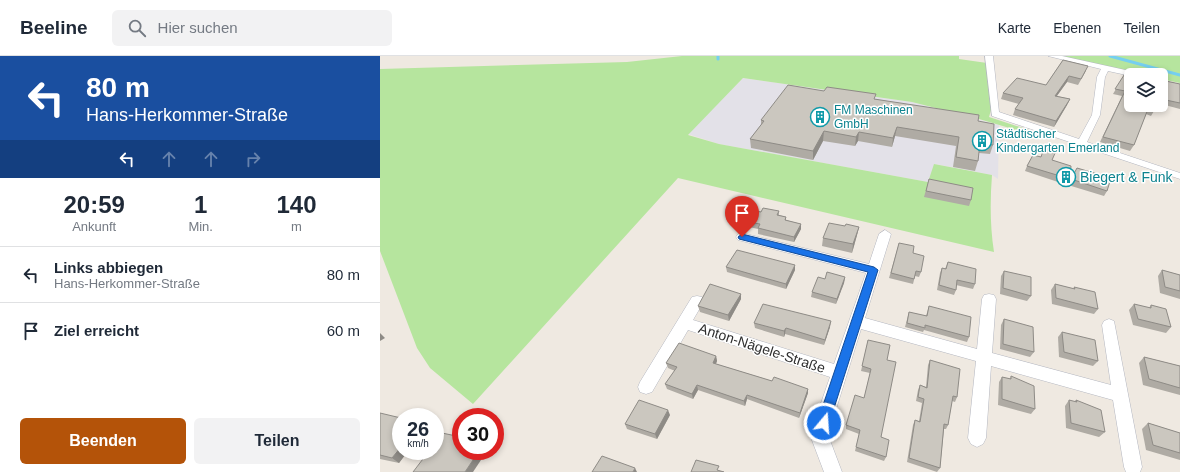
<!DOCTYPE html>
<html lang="de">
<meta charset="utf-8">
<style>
body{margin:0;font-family:Arial,sans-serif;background:#f2f2f3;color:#1f2937;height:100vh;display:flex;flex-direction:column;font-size:15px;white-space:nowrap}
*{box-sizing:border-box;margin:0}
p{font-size:13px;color:#747a83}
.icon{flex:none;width:22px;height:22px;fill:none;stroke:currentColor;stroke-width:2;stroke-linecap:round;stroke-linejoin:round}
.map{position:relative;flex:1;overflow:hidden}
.panel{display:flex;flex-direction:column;background:#fff;width:380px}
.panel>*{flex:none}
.guide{background:#1a4fa0;color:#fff;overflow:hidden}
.fabs{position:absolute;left:744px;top:12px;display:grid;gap:8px}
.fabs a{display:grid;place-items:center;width:44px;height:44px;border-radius:6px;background:#fff;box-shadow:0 2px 6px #0003;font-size:20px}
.speed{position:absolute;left:12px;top:352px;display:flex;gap:8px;font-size:20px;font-weight:700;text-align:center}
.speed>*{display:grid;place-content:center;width:52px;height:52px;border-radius:50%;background:#fff;box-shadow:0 2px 6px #0003;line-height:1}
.speed small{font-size:10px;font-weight:400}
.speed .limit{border:6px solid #d22;background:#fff;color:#111}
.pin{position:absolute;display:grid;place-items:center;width:34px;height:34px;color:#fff;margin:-41px -17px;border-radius:50% 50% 50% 0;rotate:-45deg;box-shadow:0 0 4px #0007}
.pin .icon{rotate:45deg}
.me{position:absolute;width:44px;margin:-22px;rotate:18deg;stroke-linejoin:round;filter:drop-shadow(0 0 3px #0008)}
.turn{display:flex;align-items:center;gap:14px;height:84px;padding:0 20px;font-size:18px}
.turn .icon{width:52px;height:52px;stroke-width:2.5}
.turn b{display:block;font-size:28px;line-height:34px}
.lanes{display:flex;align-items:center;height:38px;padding:0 20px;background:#0003;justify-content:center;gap:20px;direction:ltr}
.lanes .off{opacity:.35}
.eta{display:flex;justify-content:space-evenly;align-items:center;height:68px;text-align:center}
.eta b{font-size:24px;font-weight:600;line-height:28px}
.action{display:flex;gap:8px;margin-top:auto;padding:8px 20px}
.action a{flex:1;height:46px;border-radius:6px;background:#b45309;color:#fff;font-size:16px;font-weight:600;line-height:46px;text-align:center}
.action a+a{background:#f2f2f3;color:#1f2937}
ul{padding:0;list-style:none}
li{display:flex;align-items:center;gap:12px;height:56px;padding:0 20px;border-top:1px solid #e0e1e3}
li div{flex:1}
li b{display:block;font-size:15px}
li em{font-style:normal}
header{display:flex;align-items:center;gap:24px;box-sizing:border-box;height:56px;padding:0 20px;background:#fff;border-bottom:1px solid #e0e1e3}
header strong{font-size:19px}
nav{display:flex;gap:22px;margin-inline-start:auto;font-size:14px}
.search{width:280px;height:36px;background:#f2f2f3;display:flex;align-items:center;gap:10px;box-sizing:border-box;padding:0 14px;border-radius:6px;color:#747a83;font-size:15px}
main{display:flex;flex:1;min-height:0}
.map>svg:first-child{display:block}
.industrial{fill:#e3e1e8}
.green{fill:#b6e59e}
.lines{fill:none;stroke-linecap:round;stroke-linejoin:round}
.stream{stroke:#75cff0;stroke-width:3}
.minor-casing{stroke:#b4b7c1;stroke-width:1}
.minor{fill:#fff;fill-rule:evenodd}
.wall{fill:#afaba4}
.shaded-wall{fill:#8e8b86}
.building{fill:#cbc7bf;stroke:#8e8b86}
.route{fill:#1a73e8;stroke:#114b97}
.labels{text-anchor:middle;stroke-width:3;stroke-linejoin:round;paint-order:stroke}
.far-culture-label{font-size:12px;fill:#0d838f;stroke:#fff;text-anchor:start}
.culture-label{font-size:14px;fill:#0d838f;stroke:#fff;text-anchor:start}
.street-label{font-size:14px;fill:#2e2e2e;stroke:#fff}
</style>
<header>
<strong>Beeline</strong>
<div class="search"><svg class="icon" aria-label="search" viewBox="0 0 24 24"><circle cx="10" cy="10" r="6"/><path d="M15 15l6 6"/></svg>Hier suchen</div>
<nav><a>Karte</a><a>Ebenen</a><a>Teilen</a></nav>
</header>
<main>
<section class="panel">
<div class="guide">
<div class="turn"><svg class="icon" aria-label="left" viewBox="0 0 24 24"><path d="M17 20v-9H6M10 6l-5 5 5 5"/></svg><div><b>80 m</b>Hans-Herkommer-Straße</div></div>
<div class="lanes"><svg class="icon" aria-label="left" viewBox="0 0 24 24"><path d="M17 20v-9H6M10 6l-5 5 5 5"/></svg><svg class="icon off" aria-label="ahead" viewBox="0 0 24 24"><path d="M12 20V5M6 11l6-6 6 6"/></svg><svg class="icon off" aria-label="ahead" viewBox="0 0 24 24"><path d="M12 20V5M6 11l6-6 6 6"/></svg><svg class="icon off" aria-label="right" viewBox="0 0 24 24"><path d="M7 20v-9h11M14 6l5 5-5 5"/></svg></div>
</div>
<div class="eta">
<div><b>20:59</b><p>Ankunft</p></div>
<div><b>1</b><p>Min.</p></div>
<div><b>140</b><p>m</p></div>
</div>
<ul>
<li><svg class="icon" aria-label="left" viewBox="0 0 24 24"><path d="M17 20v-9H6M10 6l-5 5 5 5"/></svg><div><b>Links abbiegen</b><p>Hans-Herkommer-Straße</p></div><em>80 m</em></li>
<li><svg class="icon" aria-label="arrive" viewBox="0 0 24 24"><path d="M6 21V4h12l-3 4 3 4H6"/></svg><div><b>Ziel erreicht</b></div><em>60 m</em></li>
</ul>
<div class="action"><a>Beenden</a><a>Teilen</a></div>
</section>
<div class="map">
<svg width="800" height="416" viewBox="0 0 800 416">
<rect width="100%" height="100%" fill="#efe9e1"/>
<polygon class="industrial" points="363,22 532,46 619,69 618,123 612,119 555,108 548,126 339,88 308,78"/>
<g class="green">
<path d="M302 0H579V3L607 7 611 54 609 61 652 75 650 78 599 63 532 46 363 22 308 79 339 88 548 126 554 108 612 119C610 145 610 170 614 196L298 122 93 348 50 312 37 292 0 195V13L247 6Z"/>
<polygon points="678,0 800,0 800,27 781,23 781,19 763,19"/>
</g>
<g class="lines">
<g class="stream">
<polyline points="338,0 338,3"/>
<polyline points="730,0 800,19"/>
</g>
<defs>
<g id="minor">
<polygon points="605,0 613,0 619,56 699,83 712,59 717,21 721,13 668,0 682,0 759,17 760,19 751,20 728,15 725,21 720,59 707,86 800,117 800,123 612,60"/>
<polygon points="505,174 511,178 485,262 597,293 602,243 604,239 609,238 614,239 616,243 612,297 731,329 722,269 724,265 729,263 734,265 762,411 760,416 746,416 744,411 733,344 611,310 606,382 603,388 597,391 591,388 588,382 596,305 481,273 448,379 462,416 444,416 430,379 450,321 308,274 272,336 266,338 260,336 258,331 260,326 312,241 317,240 322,241 324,245 313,264 454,308 486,217 362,185 358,184 356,181 358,178 362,177 489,208 499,178"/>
</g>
</defs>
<use href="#minor" class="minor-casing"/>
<use href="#minor" class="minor"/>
</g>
<g class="wall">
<polygon points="683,4 706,15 698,29 687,26 677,40 690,43 687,49 674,71 633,59 635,53 639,48 621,43 623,37 666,29"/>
<polygon points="746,16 774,55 771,60 766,58 754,89 750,95 720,86 742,40 733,38"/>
<polygon points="781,24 800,28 800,53 781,48"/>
<polygon points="495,43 598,65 613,89 610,98 599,97 598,105 595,115 573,111 576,90 515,80 512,91 478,85 475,90 443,85 433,104 371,92 370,83 381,69 381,64"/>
<polygon points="672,104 690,123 687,129 645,115 647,110"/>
<polygon points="697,112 727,135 724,140 688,129"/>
<polygon points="549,123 591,144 589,150 544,141"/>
<polygon points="399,155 399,159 406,161 406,164 421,168 421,173 414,186 378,178 378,173 369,171 368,166 381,156"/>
<polygon points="465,170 479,171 477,179 472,197 442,190 443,182"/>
<polygon points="519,187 533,197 541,216 539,221 535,220 533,228 509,222"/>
<polygon points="568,206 595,228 593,233 576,229 576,234 574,239 557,234 560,217 562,212 565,213"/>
<polygon points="346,211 415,214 406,233 347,216"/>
<polygon points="782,214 800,219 800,243 780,237 778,220"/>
<polygon points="624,215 651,240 647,245 620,238 621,220"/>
<polygon points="465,221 464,227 456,248 431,241 432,236 445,223"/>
<polygon points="675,228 694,233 694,231 718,253 714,258 672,248 671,234"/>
<polygon points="361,238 361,243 349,265 320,256 318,250"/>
<polygon points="754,248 769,252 771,249 791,271 786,277 753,269 749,254"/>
<polygon points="549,250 589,281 587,286 544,274 543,276 525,271 529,256 546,260"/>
<polygon points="624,263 654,296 650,301 620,293 621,269"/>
<polygon points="374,267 450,271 444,289 405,278 404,281 375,272"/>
<polygon points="682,276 718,305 713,310 679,301 678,281"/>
<polygon points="488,284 507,304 501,381 506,401 504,405 475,395 479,378 466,373 466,369 484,342 490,317 481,315"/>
<polygon points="336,300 337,305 336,308 392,325 428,333 428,337 419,362 367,343 365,350 318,334 313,343 287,333 285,328 295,315 288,312 286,307"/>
<polygon points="764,301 800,310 800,339 763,329 759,307"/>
<polygon points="550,304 577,341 575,346 572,345 568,369 566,373 564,373 560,412 557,416 527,406 533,369 535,364 539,365 542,347 536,345 538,334 540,329 546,331 548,309"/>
<polygon points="631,320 655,353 651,358 618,349 619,326 622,321 630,323"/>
<polygon points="689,344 694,346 696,344 725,376 719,381 686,372 685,350"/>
<polygon points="0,357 21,395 28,395 19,407 0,403"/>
<polygon points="290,359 277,383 247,373 245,368"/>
<polygon points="768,367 800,377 800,404 766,394 762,373"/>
</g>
<g class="shaded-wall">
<polygon points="689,20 687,26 673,45 675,40"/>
<polygon points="690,43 687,49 674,71 676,65"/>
<polygon points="517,71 515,80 512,91 513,82"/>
<polygon points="444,75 443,85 433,104 433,95"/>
<polygon points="479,76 478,85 475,90 476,81"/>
<polygon points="421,168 421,173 414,186 414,181"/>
<polygon points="479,171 477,179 472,197 473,188"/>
<polygon points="415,209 415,214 406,233 406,228"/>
<polygon points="465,221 464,227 456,248 457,243"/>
<polygon points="361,238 361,243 349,265 348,259"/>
<polygon points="451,265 450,271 444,289 445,284"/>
<polygon points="406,272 405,278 404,281 404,275"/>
<polygon points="0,277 5,282 0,285"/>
<polygon points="336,300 337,305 334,312 333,307"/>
<polygon points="317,329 318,334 313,343 312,338"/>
<polygon points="428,333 428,337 419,362 420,357"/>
<polygon points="367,339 367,343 365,350 364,345"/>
<polygon points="288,354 290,359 277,383 275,378"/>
<polygon points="21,391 21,395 28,395 19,407 12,402"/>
<polygon points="99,395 107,395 93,416 85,416"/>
<polygon points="255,412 257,416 253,416"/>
</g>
<g class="building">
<polygon points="683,4 708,10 701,23 689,20 675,40 690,43 676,65 635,53 643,42 623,37 637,22 666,29"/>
<polygon points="746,16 761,19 751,19 751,49 777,49 774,55 768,53 754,89 723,81 745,35 735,33"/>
<polygon points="781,24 800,28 800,47 781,43"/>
<polygon points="408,29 444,35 447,31 496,38 494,43 599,59 598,65 614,68 613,89 600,87 598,105 576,101 579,81 517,71 513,82 479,76 476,81 444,75 433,95 370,83 384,65 381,64"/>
<polygon points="664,92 676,95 672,104 691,110 690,123 647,110 653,99 661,101"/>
<polygon points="697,112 731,122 727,135 691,123"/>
<polygon points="549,123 593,132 591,144 546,135"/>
<polygon points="383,152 399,155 397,159 406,161 405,164 421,168 414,181 378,172 380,168 368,166 376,155 381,156"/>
<polygon points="449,167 465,170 466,168 479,171 473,188 443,182"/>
<polygon points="519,187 534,190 533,197 544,200 541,216 536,215 534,223 511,217"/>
<polygon points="357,194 415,209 406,228 346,211"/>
<polygon points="568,206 596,213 595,228 577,224 576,234 559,229 562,212 566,213"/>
<polygon points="782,214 800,219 800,235 785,231"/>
<polygon points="624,215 651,221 651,240 623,232"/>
<polygon points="447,216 465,221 457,243 432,236 438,221 445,223"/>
<polygon points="330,228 361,238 348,259 318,250"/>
<polygon points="675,228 695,233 694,231 715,236 718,253 676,242"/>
<polygon points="383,248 451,265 445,284 406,272 404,275 374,267"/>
<polygon points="754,248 771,252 771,249 786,253 791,271 758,263"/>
<polygon points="549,250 591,261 589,281 545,269 545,272 527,267 529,256 547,260"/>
<polygon points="624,263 653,271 654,296 623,288"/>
<polygon points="682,276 715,284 718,305 684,296"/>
<polygon points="488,284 510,289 507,304 516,306 501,381 509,384 506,401 476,391 480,374 466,369 475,339 484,342 491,313 482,310"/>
<polygon points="299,287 336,300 333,307 392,325 394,321 428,333 420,357 367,339 364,345 317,329 312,338 285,328 297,311 286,307"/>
<polygon points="764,301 800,310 800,332 769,323"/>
<polygon points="550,304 580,313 577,341 573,340 568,369 564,368 560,412 529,402 535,364 540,366 544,343 538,341 540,329 547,332"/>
<polygon points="631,320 654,330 655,353 622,343 622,321 631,323"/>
<polygon points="259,344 288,354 275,378 245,368"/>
<polygon points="689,344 697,346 696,344 721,354 725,376 691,367"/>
<polygon points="0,357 21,362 21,391 12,402 0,399"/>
<polygon points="768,367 800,377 800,397 773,389"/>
<polygon points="62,377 81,381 81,395 99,395 85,416 33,416 49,395 55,395 55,387"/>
<polygon points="222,400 255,412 253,416 212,416"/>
<polygon points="316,404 339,410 337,414 344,416 311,416"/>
</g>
<polygon class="route" points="362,178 494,211 498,214 448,371 444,373 439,371 437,367 488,216 359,183 358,181"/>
<defs>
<symbol id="building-ring" viewBox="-11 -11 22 22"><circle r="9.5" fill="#fff" stroke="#0f9aa8" stroke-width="1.5"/><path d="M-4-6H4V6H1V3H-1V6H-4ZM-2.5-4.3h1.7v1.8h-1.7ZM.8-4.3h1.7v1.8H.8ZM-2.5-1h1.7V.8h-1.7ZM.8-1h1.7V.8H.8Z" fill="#0f9aa8"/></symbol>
</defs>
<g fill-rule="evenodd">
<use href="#building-ring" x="429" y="50" width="22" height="22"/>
<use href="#building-ring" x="591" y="74" width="22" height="22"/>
<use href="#building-ring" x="675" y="110" width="22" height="22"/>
</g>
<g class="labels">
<g class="far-culture-label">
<text x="454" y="58">FM Maschinen<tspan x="454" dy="14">GmbH</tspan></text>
<text x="616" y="82">Städtischer<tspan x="616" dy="14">Kindergarten Emerland</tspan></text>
</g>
<g class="culture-label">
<text x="700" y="126">Biegert &amp; Funk</text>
</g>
<g class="street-label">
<text transform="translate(382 292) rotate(18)" y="5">Anton-Nägele-Straße</text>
</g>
</g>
</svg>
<div class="fabs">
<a><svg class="icon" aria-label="layers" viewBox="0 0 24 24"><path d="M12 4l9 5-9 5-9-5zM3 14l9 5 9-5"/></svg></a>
</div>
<div class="speed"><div>26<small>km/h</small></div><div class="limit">30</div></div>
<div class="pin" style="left:362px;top:181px;background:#d93025"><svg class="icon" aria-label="arrive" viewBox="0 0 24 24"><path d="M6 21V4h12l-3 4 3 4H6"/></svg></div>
<svg class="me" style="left:444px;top:367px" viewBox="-20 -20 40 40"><circle r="17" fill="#1a73e8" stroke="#fff" stroke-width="3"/><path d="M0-11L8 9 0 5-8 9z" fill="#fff"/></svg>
</div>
</main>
